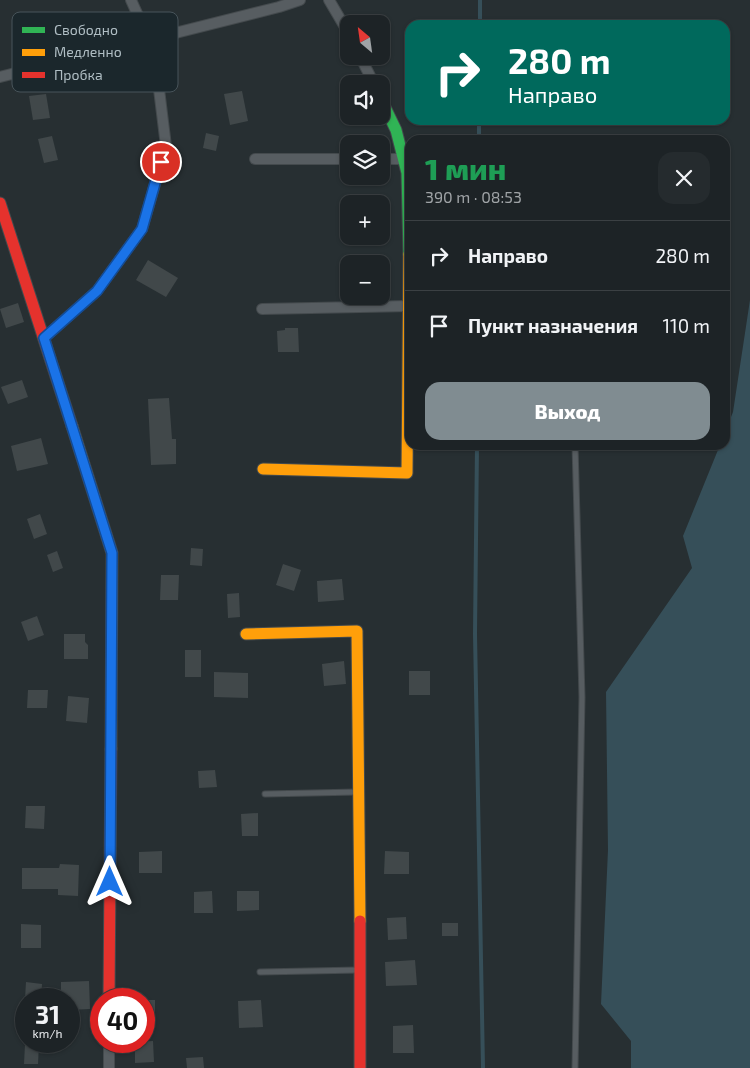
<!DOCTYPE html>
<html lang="ru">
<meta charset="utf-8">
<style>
body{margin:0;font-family:"Exo 2",sans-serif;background:#252b2e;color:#f1f3f6;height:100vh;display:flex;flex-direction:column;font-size:19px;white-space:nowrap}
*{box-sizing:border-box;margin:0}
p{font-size:16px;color:#a0a4a7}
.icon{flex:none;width:28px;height:28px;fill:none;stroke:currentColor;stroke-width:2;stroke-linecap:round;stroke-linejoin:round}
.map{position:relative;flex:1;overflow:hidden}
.panel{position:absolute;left:405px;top:135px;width:325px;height:315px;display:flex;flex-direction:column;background:#1d2326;border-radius:15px;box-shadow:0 1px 4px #0004,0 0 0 1px #3b4043}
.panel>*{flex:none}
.hud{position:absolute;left:405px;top:20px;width:325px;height:105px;border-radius:15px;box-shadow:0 1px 4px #0004,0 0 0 1px #3b4043;background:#00695c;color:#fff;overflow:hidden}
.needle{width:32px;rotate:331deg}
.tools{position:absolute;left:340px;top:15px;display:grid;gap:10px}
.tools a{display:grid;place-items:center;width:50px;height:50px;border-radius:10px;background:#1d2326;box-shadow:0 1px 4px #0004,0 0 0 1px #3b4043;font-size:25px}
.speed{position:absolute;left:15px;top:988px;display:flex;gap:10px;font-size:25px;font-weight:700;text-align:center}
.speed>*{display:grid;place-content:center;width:65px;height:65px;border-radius:50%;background:#1d2326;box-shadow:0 1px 4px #0004,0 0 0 1px #3b4043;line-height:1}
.speed small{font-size:12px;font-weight:400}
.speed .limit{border:8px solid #d22;background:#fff;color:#111}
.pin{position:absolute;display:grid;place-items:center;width:42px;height:42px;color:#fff;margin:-21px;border:2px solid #fff;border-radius:50%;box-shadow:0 1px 5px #0007}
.me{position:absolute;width:55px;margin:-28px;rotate:0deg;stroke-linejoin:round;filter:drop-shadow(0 0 4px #0008)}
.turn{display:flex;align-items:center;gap:18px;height:105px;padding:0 20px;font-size:22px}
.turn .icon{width:65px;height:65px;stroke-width:2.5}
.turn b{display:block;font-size:35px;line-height:42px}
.round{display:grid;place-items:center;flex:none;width:52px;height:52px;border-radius:15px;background:#252b2e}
.headline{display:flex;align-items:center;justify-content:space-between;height:85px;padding:0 20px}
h1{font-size:30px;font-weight:800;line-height:38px;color:#1e9e55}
.primary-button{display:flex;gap:10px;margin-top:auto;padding:10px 20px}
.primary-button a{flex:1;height:58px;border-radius:15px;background:#808c91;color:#fff;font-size:20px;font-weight:800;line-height:58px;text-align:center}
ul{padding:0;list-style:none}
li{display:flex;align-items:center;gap:15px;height:70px;padding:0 20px;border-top:1px solid #3b4043}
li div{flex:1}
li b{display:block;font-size:19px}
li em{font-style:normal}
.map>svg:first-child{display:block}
.water{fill:#364f59}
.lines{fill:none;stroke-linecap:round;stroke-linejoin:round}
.stream{stroke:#364f59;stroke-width:4}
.building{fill:#41484a}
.lane-casing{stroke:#444a4d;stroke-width:7}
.street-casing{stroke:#444a4d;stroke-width:12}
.fast-casing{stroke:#444a4d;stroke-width:13}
.slow-casing{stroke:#444a4d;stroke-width:13}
.jam-casing{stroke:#444a4d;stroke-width:13}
.lane{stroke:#575d61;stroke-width:5}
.street{stroke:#575d61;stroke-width:10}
.fast{stroke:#30b455;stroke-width:11}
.slow{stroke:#ff9f0a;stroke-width:11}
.jam{stroke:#e5322d;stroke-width:11}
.route-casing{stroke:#114b97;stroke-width:12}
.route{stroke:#1a73e8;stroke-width:9}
.key{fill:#1b272c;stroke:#48545a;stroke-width:1}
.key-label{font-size:14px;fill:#b0bec4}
</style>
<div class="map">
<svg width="750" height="1068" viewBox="0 0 750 1068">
<rect width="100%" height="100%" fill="#272f32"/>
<polygon class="water" points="750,300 750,1068 631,1068 631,1041 601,1004 608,850 606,692 692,568 683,536 720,445 725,445 725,432 733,412"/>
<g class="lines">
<g class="stream">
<polyline points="480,25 480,0"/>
<polyline points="479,140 479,120"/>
<polyline points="477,445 475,634 483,1068"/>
</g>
</g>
<g class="building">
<polygon points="242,91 248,121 230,125 224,94"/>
<polygon points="46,94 50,118 33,120 29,96"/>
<polygon points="206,133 219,136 216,151 203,148"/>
<polygon points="52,136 58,160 44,163 38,139"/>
<polygon points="148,260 178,278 166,297 136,280"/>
<polygon points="18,303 24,322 6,328 0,309"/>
<polygon points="285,328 298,328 299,352 278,352 277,331 285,330"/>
<polygon points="22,380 28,397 8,404 1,387"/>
<polygon points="169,398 172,439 176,439 176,464 151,465 148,399"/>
<polygon points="41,438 48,464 17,471 11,446"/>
<polygon points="40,514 47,534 34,539 27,519"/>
<polygon points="191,548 203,549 202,566 190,565"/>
<polygon points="57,551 63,568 53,572 47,555"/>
<polygon points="283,564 301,570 294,591 276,585"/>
<polygon points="161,575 179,575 178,600 160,600"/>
<polygon points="342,579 344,600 318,602 317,581"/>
<polygon points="239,593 240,617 228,618 227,594"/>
<polygon points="37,616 44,635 28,641 21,622"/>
<polygon points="64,634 85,634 85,642 88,645 88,659 64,659"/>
<rect x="185" y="650" width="16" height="27"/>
<polygon points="344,661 346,684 324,686 322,664"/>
<rect x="409" y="671" width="21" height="24"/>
<polygon points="214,672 248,673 248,698 214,697"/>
<polygon points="28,690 48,690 47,708 27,708"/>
<polygon points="68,696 89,698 87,723 66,721"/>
<polygon points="215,770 217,787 199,788 198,771"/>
<polygon points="26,806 45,806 44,829 25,828"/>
<polygon points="258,813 258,836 242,836 241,814"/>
<polygon points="162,851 162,873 139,873 139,852"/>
<polygon points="385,851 409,852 409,874 384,874"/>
<polygon points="60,864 79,865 78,896 58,895 58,889 22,889 22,868 59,868"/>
<polygon points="212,891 213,913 194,913 194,892"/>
<polygon points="237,891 259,891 259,910 237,911"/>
<polygon points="406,917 407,939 388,940 387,918"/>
<rect x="442" y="923" width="16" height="13"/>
<polygon points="21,924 41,925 41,948 21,948"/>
<polygon points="415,960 417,985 386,986 385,962"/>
<polygon points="89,981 90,1009 69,1010 69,999 61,999 61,982"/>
<polygon points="26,982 42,984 41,999 25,999"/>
<rect x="144" y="1000" width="11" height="20"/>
<polygon points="261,1000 263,1027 239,1028 238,1001"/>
<polygon points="413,1025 414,1053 393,1053 393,1026"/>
<polygon points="153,1041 154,1062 135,1063 135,1042"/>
<polygon points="25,1044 39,1044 38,1064 24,1064"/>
<polygon points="203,1057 204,1068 187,1068 186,1058"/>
</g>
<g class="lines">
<defs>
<g id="lane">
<polyline points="575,445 582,697 575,1068"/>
<polyline points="265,794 357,792"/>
<polyline points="260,972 359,970"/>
</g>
<g id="street">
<polyline points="329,0 349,34"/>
<polyline points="360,56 374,84"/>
<polyline points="0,77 279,7 300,0"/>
<polyline points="255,159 349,159"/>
<polyline points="381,159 403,159"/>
<polyline points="262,309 410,306"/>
<polyline points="44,338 97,291 142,229 166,146 157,73 149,40 131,0"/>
<polyline points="109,1068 109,1041"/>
</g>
<polyline id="fast" points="381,99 396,130 407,173 409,254"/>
<g id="slow">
<polyline points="72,426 112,553 111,749"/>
<polyline points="263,469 407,473 409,254"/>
<polyline points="246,634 357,631 360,921"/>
</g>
<g id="jam">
<polyline points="0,203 72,426"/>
<polyline points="360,921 360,1068"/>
<polyline points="109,999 111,749"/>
</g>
</defs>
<use href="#lane" class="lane-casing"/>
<use href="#street" class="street-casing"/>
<use href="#fast" class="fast-casing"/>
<use href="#slow" class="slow-casing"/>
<use href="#jam" class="jam-casing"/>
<use href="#lane" class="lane"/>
<use href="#street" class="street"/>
<use href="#fast" class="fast"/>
<use href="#slow" class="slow"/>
<use href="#jam" class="jam"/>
</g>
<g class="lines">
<defs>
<polyline id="route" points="110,882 112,553 44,338 97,291 142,229 161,162"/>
</defs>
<use href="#route" class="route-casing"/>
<use href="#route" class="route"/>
</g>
<rect x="12" y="12" width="166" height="80" rx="8" class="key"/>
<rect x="22" y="27" width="23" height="6" fill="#30b455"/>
<rect x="22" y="49" width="23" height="7" fill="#ff9f0a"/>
<rect x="22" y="72" width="23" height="6" fill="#e5322d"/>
<g class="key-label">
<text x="54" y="35">Свободно</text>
<text x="54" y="57">Медленно</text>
<text x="54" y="80">Пробка</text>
</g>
</svg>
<div class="tools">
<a><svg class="needle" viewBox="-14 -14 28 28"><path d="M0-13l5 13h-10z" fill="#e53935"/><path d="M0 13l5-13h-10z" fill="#a0a4a7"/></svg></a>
<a><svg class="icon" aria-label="sound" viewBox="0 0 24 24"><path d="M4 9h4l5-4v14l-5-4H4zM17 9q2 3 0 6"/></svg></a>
<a><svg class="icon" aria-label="layers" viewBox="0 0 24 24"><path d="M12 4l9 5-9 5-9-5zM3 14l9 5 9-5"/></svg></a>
<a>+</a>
<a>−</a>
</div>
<div class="speed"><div>31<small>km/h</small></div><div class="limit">40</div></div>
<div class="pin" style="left:161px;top:162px;background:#d93025"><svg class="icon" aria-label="arrive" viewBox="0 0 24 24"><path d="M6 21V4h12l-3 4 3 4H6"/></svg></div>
<svg class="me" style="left:110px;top:882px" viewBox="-20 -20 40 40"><path d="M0-17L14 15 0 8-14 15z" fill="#1a73e8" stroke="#fff" stroke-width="4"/></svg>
<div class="hud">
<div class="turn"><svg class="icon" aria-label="right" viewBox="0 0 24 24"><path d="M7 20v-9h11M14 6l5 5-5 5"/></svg><div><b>280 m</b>Направо</div></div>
</div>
<section class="panel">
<div class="headline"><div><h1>1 мин</h1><p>390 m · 08:53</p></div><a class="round"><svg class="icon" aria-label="close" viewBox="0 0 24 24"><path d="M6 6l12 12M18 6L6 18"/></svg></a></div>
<ul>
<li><svg class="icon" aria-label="right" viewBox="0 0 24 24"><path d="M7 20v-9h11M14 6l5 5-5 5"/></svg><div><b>Направо</b></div><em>280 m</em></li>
<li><svg class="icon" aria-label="arrive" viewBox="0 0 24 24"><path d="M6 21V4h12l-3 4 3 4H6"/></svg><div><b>Пункт назначения</b></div><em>110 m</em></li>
</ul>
<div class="primary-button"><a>Выход</a></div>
</section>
</div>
